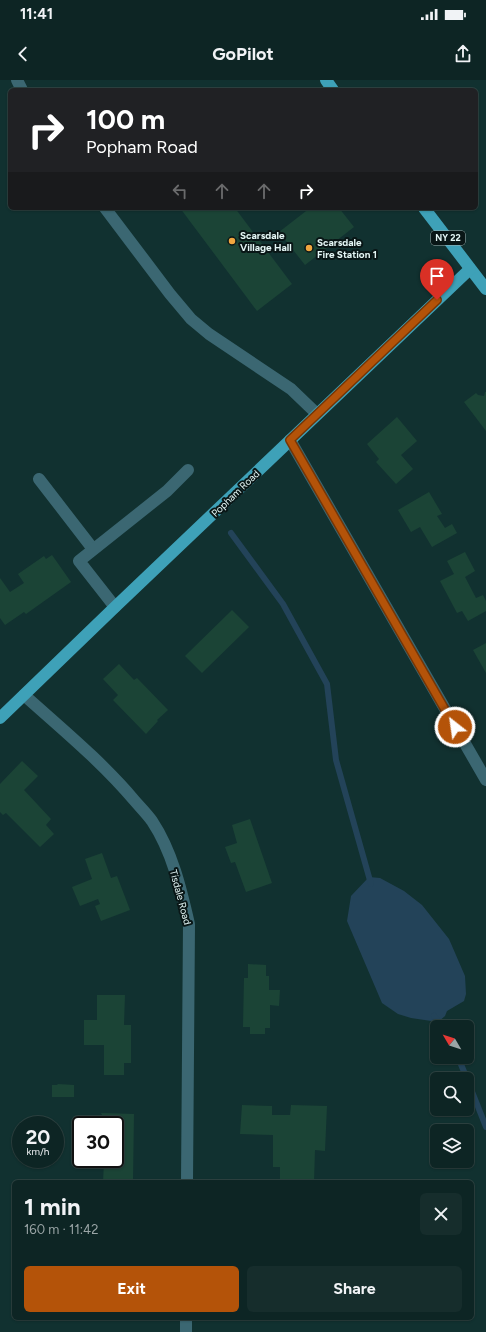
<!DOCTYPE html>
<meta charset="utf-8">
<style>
body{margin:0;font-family:Figtree,sans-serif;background:#162d2c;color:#f1f3f6;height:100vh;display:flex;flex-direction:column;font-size:15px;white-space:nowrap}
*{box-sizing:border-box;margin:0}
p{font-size:13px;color:#9aa5a6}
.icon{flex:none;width:22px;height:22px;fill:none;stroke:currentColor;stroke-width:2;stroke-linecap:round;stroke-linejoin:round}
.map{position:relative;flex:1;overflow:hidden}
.details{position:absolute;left:12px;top:1100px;width:462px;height:140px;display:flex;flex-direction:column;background:#0d2524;border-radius:6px;box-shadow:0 1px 3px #0004,0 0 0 1px #2d4241}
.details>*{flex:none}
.top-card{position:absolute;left:8px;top:8px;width:470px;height:122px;border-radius:6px;box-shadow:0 1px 3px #0004,0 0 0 1px #2d4241;background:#202124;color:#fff;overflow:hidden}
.needle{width:26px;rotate:309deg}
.tools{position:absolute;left:430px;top:940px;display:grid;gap:8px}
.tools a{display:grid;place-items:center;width:44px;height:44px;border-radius:6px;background:#0d2524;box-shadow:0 1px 3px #0004,0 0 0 1px #2d4241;font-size:20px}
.speed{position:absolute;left:12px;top:1036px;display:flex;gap:8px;font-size:20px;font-weight:700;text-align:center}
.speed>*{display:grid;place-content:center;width:52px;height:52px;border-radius:50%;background:#0d2524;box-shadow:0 1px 3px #0004,0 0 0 1px #2d4241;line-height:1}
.speed small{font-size:10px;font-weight:400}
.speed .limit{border:2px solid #111;border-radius:6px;background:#fff;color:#111}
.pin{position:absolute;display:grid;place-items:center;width:34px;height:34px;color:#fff;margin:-41px -17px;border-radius:50% 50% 50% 0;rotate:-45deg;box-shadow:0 0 4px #0007}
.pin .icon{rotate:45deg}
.me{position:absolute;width:44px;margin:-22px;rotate:330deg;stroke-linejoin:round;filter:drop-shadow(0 0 3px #0008)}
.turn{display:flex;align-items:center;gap:14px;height:84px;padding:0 12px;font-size:18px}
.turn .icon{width:52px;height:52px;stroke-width:2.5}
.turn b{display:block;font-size:28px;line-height:34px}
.lanes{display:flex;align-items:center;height:38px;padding:0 12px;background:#0003;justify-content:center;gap:20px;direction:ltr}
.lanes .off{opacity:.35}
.round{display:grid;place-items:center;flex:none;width:42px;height:42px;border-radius:6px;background:#162d2c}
.head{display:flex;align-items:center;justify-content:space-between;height:68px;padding:0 12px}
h1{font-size:24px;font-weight:700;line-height:30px}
.button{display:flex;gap:8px;margin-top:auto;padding:8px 12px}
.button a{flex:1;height:46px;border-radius:6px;background:#b45309;color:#fff;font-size:16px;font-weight:700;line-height:46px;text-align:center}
.button a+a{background:#162d2c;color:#f1f3f6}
.status{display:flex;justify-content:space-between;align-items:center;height:28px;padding:0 20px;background:#0d2524;direction:ltr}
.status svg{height:11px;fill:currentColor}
header{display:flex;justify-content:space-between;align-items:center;height:52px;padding:0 12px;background:#0d2524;font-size:18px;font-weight:700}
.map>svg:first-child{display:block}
.water{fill:#234359}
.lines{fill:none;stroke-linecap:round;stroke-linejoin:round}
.stream{stroke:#234359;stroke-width:6}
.building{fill:#1b4436}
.minor{stroke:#3b6772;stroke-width:12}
.major{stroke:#3ea1b8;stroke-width:12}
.route-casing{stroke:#753606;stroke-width:10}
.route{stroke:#b45309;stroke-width:7}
.poi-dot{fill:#f0a63f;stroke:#091616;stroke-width:1.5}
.labels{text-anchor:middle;stroke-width:4;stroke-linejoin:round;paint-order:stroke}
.shield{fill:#091616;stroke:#a3b4b3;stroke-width:1}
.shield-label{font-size:9px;font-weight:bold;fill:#e5f7f6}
.poi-label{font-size:10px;font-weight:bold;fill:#e5f7f6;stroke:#091616;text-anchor:start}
.street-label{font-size:10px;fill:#e5f7f6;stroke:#091616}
</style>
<div class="status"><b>11:41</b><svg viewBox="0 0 49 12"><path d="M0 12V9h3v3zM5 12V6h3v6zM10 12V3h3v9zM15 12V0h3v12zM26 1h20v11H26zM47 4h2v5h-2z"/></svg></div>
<header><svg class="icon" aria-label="back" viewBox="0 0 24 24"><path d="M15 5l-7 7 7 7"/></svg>GoPilot<svg class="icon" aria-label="share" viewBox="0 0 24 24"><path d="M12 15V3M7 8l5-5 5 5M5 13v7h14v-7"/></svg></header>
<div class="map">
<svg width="486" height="1252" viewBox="0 0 486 1252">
<rect width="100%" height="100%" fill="#113130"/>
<polygon class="water" points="369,797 380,798 404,811 422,825 449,859 465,896 466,914 464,921 447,931 445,936 438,942 411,938 398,934 382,923 347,841 351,816"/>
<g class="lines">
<g class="stream">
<polyline points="231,453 283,524 327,604 336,680 371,804"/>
<polyline points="434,936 442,947"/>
<polyline points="458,977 467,999"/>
<polyline points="467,999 486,1047"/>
</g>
</g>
<g class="building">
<polygon points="180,128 235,128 292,204 257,231"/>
<polygon points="310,128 339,128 354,147 305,185 279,152"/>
<polygon points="485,312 486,312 486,351 464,322 476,313 478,315 484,316"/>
<polygon points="397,337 417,361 401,375 413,389 396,404 376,382 379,379 367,364"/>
<polygon points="429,412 442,434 437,436 445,448 452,444 457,453 432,467 420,447 411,452 398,430"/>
<polygon points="465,472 475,491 465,497 476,518 483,515 486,521 486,531 468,541 462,531 457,533 440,501 454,494 447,481"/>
<polygon points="52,475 71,502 26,534 24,532 5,545 0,538 0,498 10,512 24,503 18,494 44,476 46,479"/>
<polygon points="232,530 249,547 202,593 185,576"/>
<polygon points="486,563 486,593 473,570"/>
<polygon points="119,584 134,600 137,598 168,630 157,640 158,641 146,654 113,620 118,615 103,599"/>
<polygon points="22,681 38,696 24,710 51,739 46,745 54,754 40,767 6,733 3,735 0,732 0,704"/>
<polygon points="250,739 272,803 246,812 235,782 231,783 225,767 237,763 232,745"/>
<polygon points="102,773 111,798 117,796 130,830 101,841 95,826 100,824 98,819 80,826 72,807 92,799 85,779"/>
<polygon points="248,884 266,885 266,896 269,896 269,910 280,910 279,926 270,925 270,948 265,948 265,954 250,954 250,947 243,947 244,898 248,898"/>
<polygon points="97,915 125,915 124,945 131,945 131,983 124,983 124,995 104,995 104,965 84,965 84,940 97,940"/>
<polygon points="58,1004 74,1005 74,1017 52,1017 52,1005 57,1005"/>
<polygon points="242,1025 272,1026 272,1035 290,1035 291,1025 327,1026 325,1071 315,1070 314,1102 280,1102 280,1087 273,1087 273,1055 240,1054"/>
<polygon points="101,1033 134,1034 133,1102 103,1102 104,1081 92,1081 92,1079 115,1079 115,1045 92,1045 92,1041 94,1041 94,1035 102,1035"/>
</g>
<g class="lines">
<g class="minor">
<polyline points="17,0 22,10"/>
<polyline points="105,128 170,214 191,239 209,254 291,309 317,334"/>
<polyline points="290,360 486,700"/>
<polyline points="39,399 93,469"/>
<polyline points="115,527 79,481 167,411 188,390"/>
<path d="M24 615C62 649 102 682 134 720 140 727 147 734 152 741 172 771 181 809 189 844L187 1102"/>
<polyline points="186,1252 186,1238"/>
</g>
<g class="major">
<polyline points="326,0 333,10"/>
<polyline points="424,128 486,209"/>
<polyline points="0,638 115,527 470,189"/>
</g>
</g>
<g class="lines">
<defs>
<polyline id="route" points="437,220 290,360 455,647"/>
</defs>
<use href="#route" class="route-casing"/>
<use href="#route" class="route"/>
</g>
<g class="poi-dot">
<circle cx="232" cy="161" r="4"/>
<circle cx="309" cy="168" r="4"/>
</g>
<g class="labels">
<rect class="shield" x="431" y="151" width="34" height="14" rx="3"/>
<g class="shield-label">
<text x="448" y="161">NY 22</text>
</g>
<g class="poi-label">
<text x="240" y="159">Scarsdale<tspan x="240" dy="12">Village Hall</tspan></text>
<text x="317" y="166">Scarsdale<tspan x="317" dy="12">Fire Station 1</tspan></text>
</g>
<g class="street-label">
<text transform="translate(235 413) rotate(-44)" y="4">Popham Road</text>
<text transform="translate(181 817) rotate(75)" y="4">Tisdale Road</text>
</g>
</g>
</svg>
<div class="tools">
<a><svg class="needle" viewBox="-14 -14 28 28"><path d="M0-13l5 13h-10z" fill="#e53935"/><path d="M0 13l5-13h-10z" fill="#9aa5a6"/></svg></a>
<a><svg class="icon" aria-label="search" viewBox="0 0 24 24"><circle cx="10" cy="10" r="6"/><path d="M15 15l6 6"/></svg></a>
<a><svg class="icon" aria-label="layers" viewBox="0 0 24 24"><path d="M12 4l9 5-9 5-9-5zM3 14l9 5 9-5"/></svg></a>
</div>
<div class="speed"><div>20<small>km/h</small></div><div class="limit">30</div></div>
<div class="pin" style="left:437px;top:220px;background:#d93025"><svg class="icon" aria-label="arrive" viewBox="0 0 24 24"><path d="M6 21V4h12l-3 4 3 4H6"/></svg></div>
<svg class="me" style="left:455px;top:647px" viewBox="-20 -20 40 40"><circle r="17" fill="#b45309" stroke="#fff" stroke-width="3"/><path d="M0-11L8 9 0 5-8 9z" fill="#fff"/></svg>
<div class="top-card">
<div class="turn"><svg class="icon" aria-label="right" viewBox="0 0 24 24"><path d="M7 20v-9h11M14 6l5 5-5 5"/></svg><div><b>100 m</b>Popham Road</div></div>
<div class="lanes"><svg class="icon off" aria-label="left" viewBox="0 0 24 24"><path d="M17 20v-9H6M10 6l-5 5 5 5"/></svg><svg class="icon off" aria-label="ahead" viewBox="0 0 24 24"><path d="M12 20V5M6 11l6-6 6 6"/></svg><svg class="icon off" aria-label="ahead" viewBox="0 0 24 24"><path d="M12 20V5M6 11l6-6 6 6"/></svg><svg class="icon" aria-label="right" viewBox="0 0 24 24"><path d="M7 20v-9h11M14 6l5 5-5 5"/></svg></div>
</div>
<section class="details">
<div class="head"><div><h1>1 min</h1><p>160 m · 11:42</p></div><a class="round"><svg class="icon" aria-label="close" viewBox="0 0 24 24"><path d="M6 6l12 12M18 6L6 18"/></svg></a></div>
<div class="button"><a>Exit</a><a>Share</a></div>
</section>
</div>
